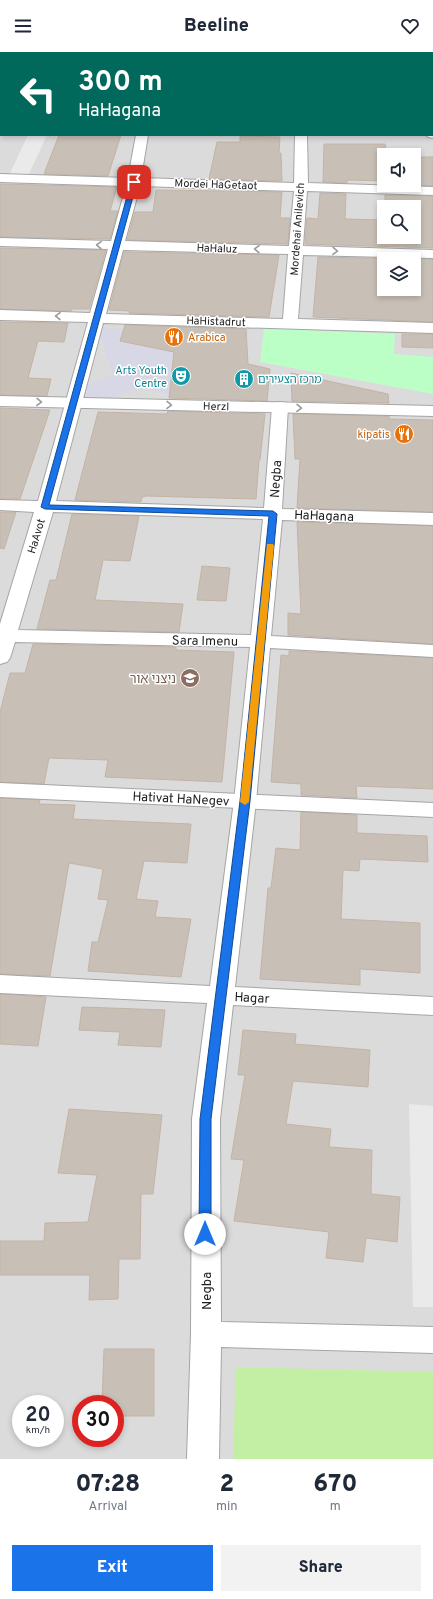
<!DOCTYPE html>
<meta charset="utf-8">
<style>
body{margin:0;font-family:Overpass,"Noto Sans Hebrew",sans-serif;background:#f2f2f3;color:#1f2937;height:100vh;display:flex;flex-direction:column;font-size:15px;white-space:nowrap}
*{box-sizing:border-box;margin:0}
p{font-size:13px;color:#747a83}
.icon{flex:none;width:22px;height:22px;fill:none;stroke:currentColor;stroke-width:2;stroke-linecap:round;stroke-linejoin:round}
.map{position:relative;height:1407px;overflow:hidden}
.side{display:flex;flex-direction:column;background:#fff;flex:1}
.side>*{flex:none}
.banner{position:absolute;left:0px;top:0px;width:433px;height:84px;box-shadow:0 2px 6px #0003;background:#00695c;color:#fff;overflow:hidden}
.fabs{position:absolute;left:377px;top:96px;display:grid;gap:8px}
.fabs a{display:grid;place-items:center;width:44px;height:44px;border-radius:0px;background:#fff;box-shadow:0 2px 6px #0003;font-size:20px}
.speed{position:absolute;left:12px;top:1343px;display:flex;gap:8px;font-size:20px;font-weight:700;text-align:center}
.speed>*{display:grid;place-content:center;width:52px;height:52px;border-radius:50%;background:#fff;box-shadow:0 2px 6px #0003;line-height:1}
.speed small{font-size:10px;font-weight:400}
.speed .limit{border:6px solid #d22;background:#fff;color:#111}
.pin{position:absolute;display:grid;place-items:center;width:34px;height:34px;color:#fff;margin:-17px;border-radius:8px;box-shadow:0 2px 6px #0006}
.me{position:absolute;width:44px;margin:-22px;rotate:0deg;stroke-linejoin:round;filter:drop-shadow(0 0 3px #0008)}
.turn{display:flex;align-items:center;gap:14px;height:84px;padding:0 12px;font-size:18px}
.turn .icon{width:52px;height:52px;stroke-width:2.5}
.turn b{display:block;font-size:28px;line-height:34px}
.eta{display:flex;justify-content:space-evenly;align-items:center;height:68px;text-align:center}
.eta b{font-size:24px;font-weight:800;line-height:28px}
.action{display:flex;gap:8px;margin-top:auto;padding:8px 12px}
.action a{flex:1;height:46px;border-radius:0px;background:#1a73e8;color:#fff;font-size:16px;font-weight:800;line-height:46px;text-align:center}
.action a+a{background:#f2f2f3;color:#1f2937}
header{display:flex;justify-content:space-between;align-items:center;height:52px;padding:0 12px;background:#fff;font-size:18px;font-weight:800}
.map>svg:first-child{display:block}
.residential{fill:#dcdbdb;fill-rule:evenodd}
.grass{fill:#c3efa4}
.park{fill:#bcffc6}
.parking{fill:#eaeaea}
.plaza{fill:#d8d7e6}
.building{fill:#c8bfb6;stroke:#c3b4a4}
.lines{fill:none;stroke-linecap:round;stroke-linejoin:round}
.minor-casing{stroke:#a5a5a5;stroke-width:2}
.tertiary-casing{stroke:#a5a5a5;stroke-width:2}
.secondary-casing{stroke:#647a00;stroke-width:2}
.minor{fill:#fff;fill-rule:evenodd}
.tertiary{fill:#fff;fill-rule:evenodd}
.secondary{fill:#f5ffb2;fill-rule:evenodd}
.oneway{stroke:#9a9a9a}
.route{fill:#1a73e8;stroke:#114b97}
.slow{fill:#f59e0b}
.labels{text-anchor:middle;stroke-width:3;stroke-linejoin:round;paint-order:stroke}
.far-street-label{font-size:11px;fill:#1e1e1e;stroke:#fff}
.far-food-label{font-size:11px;fill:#c56008;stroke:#fff;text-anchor:start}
.far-culture-label{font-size:11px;fill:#0d838f;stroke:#fff;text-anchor:end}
.street-label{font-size:13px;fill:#1e1e1e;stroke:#fff}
.education-label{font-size:13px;fill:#785e54;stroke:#fff;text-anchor:end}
</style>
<header><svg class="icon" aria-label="menu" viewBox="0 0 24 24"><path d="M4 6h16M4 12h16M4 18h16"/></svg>Beeline<svg class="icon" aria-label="heart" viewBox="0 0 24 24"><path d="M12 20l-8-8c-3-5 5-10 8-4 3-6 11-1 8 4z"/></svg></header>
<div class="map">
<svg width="433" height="1407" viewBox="0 0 433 1407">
<rect width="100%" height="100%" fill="#f0ede3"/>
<path class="residential" d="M0 0H433V1407H0ZM1 1H432V83H1ZM384 103H414V133H384ZM384 155H414V185H384ZM384 207H414V237H384ZM21 1352H55V1386H21ZM81 1352H115V1386H81Z"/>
<polygon class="grass" points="236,1315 433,1320 433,1407 233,1407"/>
<polygon class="park" points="264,276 395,282 394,302 433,305 433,342 260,310"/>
<g class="parking">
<polygon points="28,83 47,83 28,124 9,123"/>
<polygon points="409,1052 433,1054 433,1255 413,1255"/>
</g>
<polygon class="plaza" points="97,275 124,278 120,289 174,300 169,342 149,337 142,334 101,351 73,351 77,336 113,323"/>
<g class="building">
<polygon points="59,83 121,83 108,124 44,122"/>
<polygon points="240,84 280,85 279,101 281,101 282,129 209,127 217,90 240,90"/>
<polygon points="324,92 385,92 387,103 384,103 384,129 347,128 347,131 323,130"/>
<polygon points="414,105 433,105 433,134 414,133"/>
<polygon points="0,132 117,135 110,159 118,159 110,187 0,185"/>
<polygon points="156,138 282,140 280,166 290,166 288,192 127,188 135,160 153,160"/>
<polygon points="320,141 346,142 345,167 384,168 384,185 414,185 414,155 385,155 385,143 433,144 433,196 305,192 307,166 318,167"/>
<polygon points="0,196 106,198 89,257 71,257 71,259 0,257"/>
<polygon points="124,200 279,203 269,265 129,261 130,259 109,258"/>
<polygon points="318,205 411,207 384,207 384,237 414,237 414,207 433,207 433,270 313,265"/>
<polygon points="0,270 68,271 64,290 38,289 28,326 51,327 47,344 0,343"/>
<polygon points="125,273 246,277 248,312 270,317 267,349 169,346 174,300 120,289"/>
<polygon points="402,282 433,282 433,296 402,295"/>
<polygon points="291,321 388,342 389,351 292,349"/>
<polygon points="0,356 50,358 20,447 0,447"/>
<polygon points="168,359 265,362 260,408 259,408 256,447 146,444 142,445 141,450 75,448 98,360 167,362"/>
<polygon points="293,362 389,364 389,367 433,368 433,460 297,456 300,407 295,407"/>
<polygon points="0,460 16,460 4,497 0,496"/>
<polygon points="72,462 139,464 130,509 103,508 95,548 183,552 179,580 37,577 50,528 56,528"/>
<polygon points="297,470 433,474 433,592 288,583 288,561 301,562"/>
<polygon points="202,514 230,516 226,549 197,548"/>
<polygon points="33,592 176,595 176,598 234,600 222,730 105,725 108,708 49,706 44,732 0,730 0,660 10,621 25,621"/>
<polygon points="289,599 433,606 433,737 356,734 357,746 301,743 301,732 271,730 281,603 289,604"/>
<polygon points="0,746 40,748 39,752 75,753 73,767 191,772 187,811 144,809 136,847 158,849 155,865 191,867 181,925 88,919 92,890 98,890 108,848 98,847 103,817 69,811 50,924 0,922"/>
<polygon points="301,760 357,763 357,781 427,784 428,810 360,807 359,819 343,818 341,867 420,871 420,921 360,917 360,933 260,927 268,836 271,836 276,796 300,798"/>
<polygon points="0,942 46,945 38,994 0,992"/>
<polygon points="82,955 165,958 161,995 118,993 120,980 79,978"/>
<polygon points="243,978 296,982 295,992 370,998 368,1035 293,1029 286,1072 331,1077 329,1095 372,1098 371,1142 400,1145 397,1190 366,1186 363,1210 326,1206 329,1180 234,1169 244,1108 231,1107 245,1023 238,1023"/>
<polygon points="69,1057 162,1063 153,1142 141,1142 140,1207 119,1207 118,1247 89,1248 90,1223 0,1223 0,1189 44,1189 45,1171 88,1170 97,1123 58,1121"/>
<polygon points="104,1297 154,1297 154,1364 115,1364 115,1352 102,1352"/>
</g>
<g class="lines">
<defs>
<g id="minor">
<rect x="0" y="19" width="1" height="6"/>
<rect x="432" y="27" width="1" height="8"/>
<path d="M136 83H148L141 126 294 131 295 83H307L308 131 433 135V143L307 139 303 194 433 198V206L303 203 298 267 433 271V281L103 271 56 449 264 456 272 355 274 351 280 350 286 351 288 355 282 457 433 461V473L282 468 271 584 433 593V605L270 596 256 749 235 935 433 945V963L233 953 220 1067 221 1270 433 1275V1301L221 1295 219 1407H187L191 1282 192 1067 207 951 0 941V923L210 934 234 749 250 595 15 590 10 606 7 610 0 612V572L34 460 0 458V448L38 449 88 270 0 268V258L90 261 108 197 0 194V186L111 189 126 134 0 130V122L128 126ZM140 134 294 139 289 194 125 189ZM123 198 288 202 283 267 106 262ZM53 460 263 467 251 583 18 578Z"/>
</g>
<g id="tertiary">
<rect x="30" y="0" width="12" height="1"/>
<polygon points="1,69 1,78 0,79 0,70"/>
<polygon points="432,78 433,86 428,85 426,83 432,83"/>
<polygon points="0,344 433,354 433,364 0,354"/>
<polygon points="0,731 433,751 433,765 0,745"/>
</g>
<g id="secondary">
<polygon points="362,0 380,0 381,1 363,1"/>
<polygon points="411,0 428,0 429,1 412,1"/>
</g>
</defs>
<use href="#minor" class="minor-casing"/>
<use href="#tertiary" class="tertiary-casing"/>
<use href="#secondary" class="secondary-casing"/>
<use href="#minor" class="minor"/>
<use href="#tertiary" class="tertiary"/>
<use href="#secondary" class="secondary"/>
</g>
<defs><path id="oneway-chevron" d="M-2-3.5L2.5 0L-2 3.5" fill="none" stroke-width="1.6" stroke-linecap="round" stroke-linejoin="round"/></defs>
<g class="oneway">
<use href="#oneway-chevron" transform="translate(99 193) rotate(-178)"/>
<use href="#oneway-chevron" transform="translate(257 197) rotate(-178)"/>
<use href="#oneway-chevron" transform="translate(335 199) rotate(2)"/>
<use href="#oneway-chevron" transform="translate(58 264) rotate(-178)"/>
<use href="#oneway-chevron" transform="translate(39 350) rotate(2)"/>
<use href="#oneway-chevron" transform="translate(169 353) rotate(1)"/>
<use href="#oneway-chevron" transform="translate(299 356) rotate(1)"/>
</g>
<polygon class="route" points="134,128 137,130 49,453 273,459 277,462 250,749 211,1067 211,1182 209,1186 205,1187 201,1186 199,1182 200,1067 240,749 269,464 45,457 41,455 131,130"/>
<polygon class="slow" points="267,492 273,492 274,494 249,750 245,753 240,750"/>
<defs>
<symbol id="restaurant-disc" viewBox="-11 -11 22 22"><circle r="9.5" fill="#e8710a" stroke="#fff"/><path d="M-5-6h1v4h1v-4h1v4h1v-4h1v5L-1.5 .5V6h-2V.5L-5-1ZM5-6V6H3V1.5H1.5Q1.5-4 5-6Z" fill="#fff"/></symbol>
<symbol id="theatre-disc" viewBox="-11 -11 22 22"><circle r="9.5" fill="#0f9aa8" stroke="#fff"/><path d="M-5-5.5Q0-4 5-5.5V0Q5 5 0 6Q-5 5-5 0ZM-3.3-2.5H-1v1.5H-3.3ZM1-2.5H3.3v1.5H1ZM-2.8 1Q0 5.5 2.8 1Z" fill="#fff"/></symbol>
<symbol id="building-disc" viewBox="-11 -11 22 22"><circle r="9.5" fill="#0f9aa8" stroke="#fff"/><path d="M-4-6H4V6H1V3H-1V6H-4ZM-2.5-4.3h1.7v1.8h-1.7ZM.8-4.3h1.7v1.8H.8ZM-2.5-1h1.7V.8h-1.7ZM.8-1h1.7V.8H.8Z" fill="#fff"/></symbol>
<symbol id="school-disc" viewBox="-11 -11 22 22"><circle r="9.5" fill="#8d6e63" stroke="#fff"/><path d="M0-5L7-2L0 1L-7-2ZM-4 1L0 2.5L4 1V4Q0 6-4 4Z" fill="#fff"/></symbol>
</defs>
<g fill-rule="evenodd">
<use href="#restaurant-disc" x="163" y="274" width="22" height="22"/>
<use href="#theatre-disc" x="170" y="313" width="22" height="22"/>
<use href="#building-disc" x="233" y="316" width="22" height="22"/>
<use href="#restaurant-disc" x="393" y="371" width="22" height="22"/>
<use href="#school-disc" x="179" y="615" width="22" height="22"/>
</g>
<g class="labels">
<g class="far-street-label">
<text transform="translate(216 132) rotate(2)" y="4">Mordei HaGetaot</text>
<text transform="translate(297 177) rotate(-86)" y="4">Mordehai Anilevich</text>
<text transform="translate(217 196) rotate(2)" y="4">HaHaluz</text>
<text transform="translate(216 269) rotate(2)" y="4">HaHistadrut</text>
<text transform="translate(216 354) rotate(1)" y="4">Herzl</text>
<text transform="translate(36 484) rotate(-73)" y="4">HaAvot</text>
</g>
<g class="far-food-label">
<text x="188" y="289">Arabica</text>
<text x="390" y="386" text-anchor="end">kipatis</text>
</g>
<g class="far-culture-label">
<text x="167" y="322">Arts Youth<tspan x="167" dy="13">Centre</tspan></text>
<text x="258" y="331" text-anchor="start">מרכז הצעירים</text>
</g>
<g class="street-label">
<text transform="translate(275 427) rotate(-86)" y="5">Negba</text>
<text transform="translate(324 463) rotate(2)" y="5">HaHagana</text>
<text transform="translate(205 588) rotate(1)" y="5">Sara Imenu</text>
<text transform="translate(181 746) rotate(3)" y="5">Hativat HaNegev</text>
<text transform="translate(252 945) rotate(3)" y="5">Hagar</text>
<text transform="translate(206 1239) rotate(-90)" y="5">Negba</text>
</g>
<g class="education-label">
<text x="176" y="631">ניצני אור</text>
</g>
</g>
</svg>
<div class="fabs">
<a><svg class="icon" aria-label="sound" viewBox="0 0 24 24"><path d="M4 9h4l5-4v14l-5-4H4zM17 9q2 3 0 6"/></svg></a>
<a><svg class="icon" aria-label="search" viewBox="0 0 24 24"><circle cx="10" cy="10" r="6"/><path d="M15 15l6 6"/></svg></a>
<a><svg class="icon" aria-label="layers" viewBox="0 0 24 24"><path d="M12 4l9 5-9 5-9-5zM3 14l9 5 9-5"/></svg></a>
</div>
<div class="speed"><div>20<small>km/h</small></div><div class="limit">30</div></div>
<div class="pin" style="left:134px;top:130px;background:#d93025"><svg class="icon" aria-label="arrive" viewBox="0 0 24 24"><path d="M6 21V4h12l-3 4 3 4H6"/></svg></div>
<svg class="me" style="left:205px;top:1182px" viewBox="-20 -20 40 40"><circle r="19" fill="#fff"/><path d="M0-13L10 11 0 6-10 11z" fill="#1a73e8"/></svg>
<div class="banner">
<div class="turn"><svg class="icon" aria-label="left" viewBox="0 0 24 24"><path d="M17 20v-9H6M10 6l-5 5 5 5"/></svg><div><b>300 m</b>HaHagana</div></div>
</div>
</div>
<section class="side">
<div class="eta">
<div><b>07:28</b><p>Arrival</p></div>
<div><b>2</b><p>min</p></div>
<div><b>670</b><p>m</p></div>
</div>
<div class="action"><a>Exit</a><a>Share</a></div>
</section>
